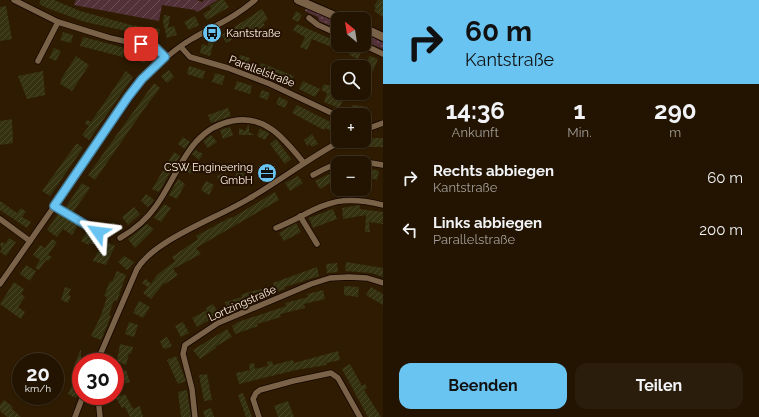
<!DOCTYPE html>
<html lang="de">
<meta charset="utf-8">
<style>
body{margin:0;font-family:Raleway,sans-serif;background:#2a1d0b;color:#f1f3f6;height:100vh;display:flex;flex-direction:column;font-size:15px;white-space:nowrap}
*{box-sizing:border-box;margin:0}
p{font-size:13px;color:#a29e99}
.icon{flex:none;width:22px;height:22px;fill:none;stroke:currentColor;stroke-width:2;stroke-linecap:round;stroke-linejoin:round}
.map{position:relative;flex:1;overflow:hidden}
.side{display:flex;flex-direction:column;background:#221401;width:376px}
.side>*{flex:none}
.top-card{background:#69c4f1;color:#111;overflow:hidden}
.needle{width:26px;rotate:330deg}
.fabs{position:absolute;left:331px;top:12px;display:grid;gap:8px}
.fabs a{display:grid;place-items:center;width:40px;height:40px;border-radius:8px;background:#221401;box-shadow:0 1px 3px #0004,0 0 0 1px #3f3323;font-size:20px}
.speed{position:absolute;left:12px;top:353px;display:flex;gap:8px;font-size:20px;font-weight:700;text-align:center}
.speed>*{display:grid;place-content:center;width:52px;height:52px;border-radius:50%;background:#221401;box-shadow:0 1px 3px #0004,0 0 0 1px #3f3323;line-height:1}
.speed small{font-size:10px;font-weight:400}
.speed .limit{border:6px solid #d22;background:#fff;color:#111}
.pin{position:absolute;display:grid;place-items:center;width:34px;height:34px;color:#fff;margin:-17px;border-radius:8px;box-shadow:0 2px 6px #0006}
.me{position:absolute;width:44px;margin:-22px;rotate:301deg;stroke-linejoin:round;filter:drop-shadow(0 0 3px #0008)}
.turn{display:flex;align-items:center;gap:14px;height:84px;padding:0 16px;font-size:18px}
.turn .icon{width:52px;height:52px;stroke-width:2.5}
.turn b{display:block;font-size:28px;line-height:34px}
.eta{display:flex;justify-content:space-evenly;align-items:center;height:68px;text-align:center}
.eta b{font-size:24px;font-weight:700;line-height:28px}
.button{display:flex;gap:8px;margin-top:auto;padding:8px 16px}
.button a{flex:1;height:46px;border-radius:12px;background:#69c4f1;color:#111;font-size:16px;font-weight:700;line-height:46px;text-align:center}
.button a+a{background:#2a1d0b;color:#f1f3f6}
ul{padding:0;list-style:none}
li{display:flex;align-items:center;gap:12px;height:52px;padding:0 16px}
li div{flex:1}
li b{display:block;font-size:15px}
li em{font-style:normal}
main{display:flex;flex:1;min-height:0}
.map>svg:first-child{display:block}
.park{fill:url(#park-dots)}
.garden{fill:url(#garden-furrows)}
.building{fill:url(#building-hatch)}
.lines{fill:none;stroke-linecap:round;stroke-linejoin:round}
.street-casing{stroke:#150500;stroke-width:7}
.secondary-casing{stroke:#150500;stroke-width:10}
.street{stroke:#796247;stroke-width:5.5}
.secondary{stroke:#796247;stroke-width:8}
.route-casing{stroke:#447f9d;stroke-width:10}
.route{stroke:#69c4f1;stroke-width:7}
.labels{text-anchor:middle;stroke-width:4;stroke-linejoin:round;paint-order:stroke}
.poi-label{font-size:11px;fill:#fef3e7;stroke:#241100;text-anchor:start}
.street-label{font-size:11px;fill:#fef3e7;stroke:#241100}
</style>
<main>
<div class="map">
<svg width="383" height="417" viewBox="0 0 383 417">
<defs>
<pattern id="park-dots" width="8" height="8" patternUnits="userSpaceOnUse"><rect width="8" height="8" fill="#523238"/><path d="M2 2h.1M6 6h.1" fill="none" stroke="#6c5055" stroke-width="1.8" stroke-linecap="round"/></pattern>
<pattern id="garden-furrows" width="10" height="10" patternUnits="userSpaceOnUse"><rect width="10" height="10" fill="#523238"/><path d="M-1 1l2-2M0 10L10 0M9 11l2-2" fill="none" stroke="#6c5055"/></pattern>
<pattern id="building-hatch" width="6" height="6" patternUnits="userSpaceOnUse"><rect width="6" height="6" fill="#353211"/><path d="M-1 1l2-2M0 6l6-6M5 7l2-2" fill="none" stroke="#494628"/></pattern>
</defs>
<rect width="100%" height="100%" fill="#2e1b01"/>
<g class="park">
<polygon points="306,8 338,21 338,29 319,21 318,17 305,11"/>
<polygon points="364,33 383,41 383,49 364,41"/>
</g>
<polygon class="garden" points="76,0 197,0 202,2 204,0 218,0 197,12 195,10 162,5 159,21 74,5"/>
<g class="building">
<polygon points="41,0 54,0 80,11 131,25 160,29 158,38 85,22 47,8 39,4"/>
<polygon points="220,0 224,0 229,7 207,20 203,14 211,9 210,6"/>
<polygon points="378,0 383,0 383,17 374,11 376,8 374,6"/>
<polygon points="6,6 12,39 0,41 0,7"/>
<polygon points="262,9 268,19 263,23 265,25 253,33 250,29 226,43 222,35"/>
<polygon points="296,11 302,15 298,22 292,19"/>
<polygon points="164,15 170,16 168,28 174,26 177,35 167,38 163,22"/>
<polygon points="195,16 199,25 189,30 184,22"/>
<polygon points="297,24 338,42 338,45 344,45 341,51 312,39 307,50 300,47 305,37 293,30"/>
<polygon points="63,32 73,35 71,43 60,40"/>
<polygon points="83,37 125,48 123,57 80,46"/>
<polygon points="209,40 214,41 210,56 200,53 202,44 208,46"/>
<polygon points="54,48 61,51 56,61 49,58"/>
<polygon points="352,48 361,52 358,59 349,55"/>
<polygon points="137,52 146,54 145,63 135,60"/>
<polygon points="240,55 250,58 247,67 237,64"/>
<polygon points="76,56 89,65 72,91 60,84 62,81 60,81"/>
<polygon points="370,56 378,59 373,71 367,69 369,64 366,63"/>
<polygon points="261,63 294,76 290,84 258,71"/>
<polygon points="189,66 205,71 203,79 187,74"/>
<polygon points="169,70 174,77 167,83 161,76"/>
<polygon points="43,71 45,95 27,99 18,76"/>
<polygon points="126,71 133,77 89,140 82,135 89,126 85,123 87,120 91,122"/>
<polygon points="215,73 225,76 222,85 212,82"/>
<polygon points="237,81 252,86 250,94 234,89"/>
<polygon points="303,81 320,89 315,97 299,89"/>
<polygon points="154,83 160,88 144,109 95,180 88,175"/>
<polygon points="324,84 334,87 330,94 343,100 339,108 324,102 327,93 329,94 321,90"/>
<polygon points="262,90 270,93 267,100 259,97"/>
<polygon points="279,97 288,101 285,108 276,104"/>
<polygon points="297,105 336,125 332,132 326,128 324,130 292,113"/>
<polygon points="352,105 367,107 366,115 351,113"/>
<polygon points="228,108 231,116 211,123 208,115"/>
<polygon points="12,119 13,143 0,145 0,121"/>
<polygon points="248,125 249,125 249,132 255,135 239,135 239,128 245,131"/>
<polygon points="230,127 233,135 223,139 220,130"/>
<polygon points="260,129 269,133 265,140 257,136"/>
<polygon points="312,134 318,144 312,147 310,144 307,146 304,140"/>
<polygon points="211,135 217,142 208,148 203,141"/>
<polygon points="183,137 190,142 185,149 178,144"/>
<polygon points="364,138 383,138 383,147 359,147 359,141 364,141"/>
<polygon points="276,139 291,159 285,164 270,144"/>
<polygon points="77,143 83,148 50,196 42,191"/>
<polygon points="195,150 203,154 199,160 192,154"/>
<polygon points="174,152 180,156 159,192 152,189"/>
<polygon points="189,161 196,165 191,174 184,170"/>
<polygon points="242,165 245,166 247,169 244,179 235,177 238,168"/>
<polygon points="269,167 275,173 267,180 262,173"/>
<polygon points="364,167 379,171 377,180 364,176"/>
<polygon points="226,173 229,180 220,184 217,176"/>
<polygon points="329,174 333,181 320,189 315,181"/>
<polygon points="298,176 303,183 290,191 285,183"/>
<polygon points="178,179 185,184 177,199 169,195"/>
<polygon points="206,181 214,185 209,195 201,190"/>
<polygon points="82,183 90,188 73,212 65,208"/>
<polygon points="275,192 279,200 196,248 201,254 173,269 178,275 165,284 164,283 151,299 143,293 148,287 142,283 146,279 151,284 157,275 175,261 172,257 198,239 196,236 231,217 232,218"/>
<polygon points="146,194 154,200 148,207 141,201"/>
<polygon points="0,201 17,213 21,208 26,212 22,217 31,222 27,228 0,210"/>
<polygon points="164,204 171,208 161,222 154,218"/>
<polygon points="360,205 360,209 383,212 383,224 369,222 370,232 365,232 366,215 343,219 342,208"/>
<polygon points="134,207 140,214 128,225 122,217"/>
<polygon points="333,209 337,219 313,228 309,218"/>
<polygon points="58,214 78,225 72,235 63,229 57,237 47,230"/>
<polygon points="114,222 118,228 110,235 105,229"/>
<polygon points="296,223 301,232 284,241 279,233"/>
<polygon points="147,224 154,229 135,248 128,239"/>
<polygon points="86,233 115,246 106,265 93,261 100,247 90,243 89,245 81,241"/>
<polygon points="9,238 16,242 6,256 0,252 2,249 0,244 2,242 5,244"/>
<polygon points="52,239 57,242 48,255 52,257 48,261 46,260 39,270 35,268 40,260 33,255 40,245 45,248"/>
<polygon points="124,256 134,262 127,270 118,262"/>
<polygon points="346,262 383,268 383,277 372,273 345,271"/>
<polygon points="337,263 338,272 327,273 326,264"/>
<polygon points="26,265 36,271 30,281 20,274"/>
<polygon points="317,267 319,276 285,287 285,289 269,294 270,296 254,300 254,302 237,306 238,308 228,311 225,302 242,297 241,295 249,292 274,286 273,283"/>
<polygon points="117,271 126,275 117,301 114,300 109,315 111,316 101,340 91,336 101,315 107,297 104,296 110,281 112,282"/>
<polygon points="14,282 24,289 21,294 25,297 18,307 25,312 21,319 0,304"/>
<polygon points="344,286 359,287 358,297 344,295"/>
<polygon points="65,287 71,289 68,295 71,296 68,303 61,300"/>
<polygon points="371,287 383,294 383,305 366,295"/>
<polygon points="323,290 325,299 304,304 305,308 280,314 281,317 257,324 258,326 235,334 232,326 238,322 286,306 285,303 308,297 307,294"/>
<polygon points="139,301 150,307 143,318 133,313"/>
<polygon points="213,304 219,314 197,327 192,318 207,310 206,308"/>
<polygon points="129,322 138,325 134,337 125,334"/>
<polygon points="183,322 189,333 181,337 175,326"/>
<polygon points="227,329 232,337 215,347 216,348 200,359 193,350"/>
<polygon points="167,337 172,346 165,349 163,348 160,341"/>
<polygon points="120,344 133,347 131,354 129,353 126,365 117,361"/>
<polygon points="81,349 81,357 93,361 81,362 81,371 73,368"/>
<polygon points="338,351 340,360 326,363 327,365 296,370 239,384 236,373 250,370 249,364 254,363 255,369 268,366 267,362 272,361 273,365 293,360 294,363"/>
<polygon points="176,356 186,381 178,384 167,360"/>
<polygon points="350,364 362,386 365,384 367,388 364,390 381,417 368,417 342,369"/>
<polygon points="126,370 130,382 122,384 118,373"/>
<polygon points="207,374 212,400 204,401 199,375"/>
<polygon points="21,379 21,396 15,393"/>
<polygon points="72,386 80,389 76,398 68,394"/>
<polygon points="187,390 191,417 181,417 178,392"/>
<polygon points="243,393 252,417 246,417 238,395"/>
<polygon points="125,394 133,409 140,406 143,417 130,417 125,407 122,408 116,398"/>
<polygon points="4,400 13,407 11,408 21,417 7,417 0,411 0,405"/>
<polygon points="288,401 294,417 278,417 274,406"/>
<polygon points="211,408 214,417 205,417 203,411"/>
</g>
<g class="lines">
<defs>
<g id="street">
<polyline points="14,0 58,22 110,38 156,48 165,57"/>
<polyline points="309,18 318,25 338,34"/>
<polyline points="364,45 383,54"/>
<polyline points="181,47 190,57 228,68 270,84 338,116"/>
<polyline points="38,61 58,22"/>
<polyline points="364,130 383,123"/>
<path d="M313 175C343 158 350 159 383 165"/>
<polyline points="54,206 98,232"/>
<polyline points="300,216 317,244"/>
<polyline points="0,219 30,241"/>
<path d="M276 228C321 209 330 192 383 205"/>
<path d="M120 238C134 230 147 219 156 206 179 174 189 129 232 121 266 114 285 140 304 163"/>
<path d="M0 284 143 79C158 64 172 51 190 40 212 27 236 17 255 0"/>
<path d="M97 362 137 269C155 239 218 218 250 198 281 180 309 158 341 141"/>
<polyline points="98,396 100,417"/>
<polyline points="75,417 83,396"/>
<polyline points="195,417 192,389 183,354 185,345 218,323 311,284 330,278 349,277 367,278 383,283"/>
<polyline points="259,417 253,399 256,393 260,390 293,381 331,373 338,378 360,417"/>
</g>
<g id="secondary">
<polyline points="298,0 342,19"/>
<polyline points="364,28 383,37"/>
</g>
</defs>
<use href="#street" class="street-casing"/>
<use href="#secondary" class="secondary-casing"/>
<use href="#street" class="street"/>
<use href="#secondary" class="secondary"/>
</g>
<g class="lines">
<defs>
<polyline id="route" points="98,232 54,206 128,97 142,79 165,57 156,48 141,44"/>
</defs>
<use href="#route" class="route-casing"/>
<use href="#route" class="route"/>
</g>
<defs>
<symbol id="bus-disc" viewBox="-11 -11 22 22"><circle r="9.5" fill="#69c4f1" stroke="#241100"/><path d="M-5-6H5V4H4V6H2V4H-2V6H-4V4H-5ZM-3.5-4V0h7V-4ZM-3.5 1.2v1.5H-2V1.2ZM2 1.2v1.5H3.5V1.2Z" fill="#111"/></symbol>
<symbol id="office-disc" viewBox="-11 -11 22 22"><circle r="9.5" fill="#69c4f1" stroke="#241100"/><path d="M-6-3h4V-5.5h4V-3h4V5H-6ZM-1-4.5V-3h2v-1.5ZM-6 0V1H6V0Z" fill="#111"/></symbol>
</defs>
<g fill-rule="evenodd">
<use href="#bus-disc" x="201" y="22" width="22" height="22"/>
<use href="#office-disc" x="256" y="162" width="22" height="22"/>
</g>
<g class="labels">
<g class="poi-label">
<text x="226" y="37">Kantstraße</text>
<text x="253" y="171" text-anchor="end">CSW Engineering<tspan x="253" dy="13">GmbH</tspan></text>
</g>
<g class="street-label">
<text transform="translate(262 71) rotate(21)" y="4">Parallelstraße</text>
<text transform="translate(242 303) rotate(-24)" y="4">Lortzingstraße</text>
</g>
</g>
</svg>
<div class="fabs">
<a><svg class="needle" viewBox="-14 -14 28 28"><path d="M0-13l5 13h-10z" fill="#e53935"/><path d="M0 13l5-13h-10z" fill="#a29e99"/></svg></a>
<a><svg class="icon" aria-label="search" viewBox="0 0 24 24"><circle cx="10" cy="10" r="6"/><path d="M15 15l6 6"/></svg></a>
<a>+</a>
<a>−</a>
</div>
<div class="speed"><div>20<small>km/h</small></div><div class="limit">30</div></div>
<div class="pin" style="left:141px;top:44px;background:#d93025"><svg class="icon" aria-label="arrive" viewBox="0 0 24 24"><path d="M6 21V4h12l-3 4 3 4H6"/></svg></div>
<svg class="me" style="left:98px;top:232px" viewBox="-20 -20 40 40"><path d="M0-17L14 15 0 8-14 15z" fill="#69c4f1" stroke="#fff" stroke-width="4"/></svg>
</div>
<section class="side">
<div class="top-card">
<div class="turn"><svg class="icon" aria-label="right" viewBox="0 0 24 24"><path d="M7 20v-9h11M14 6l5 5-5 5"/></svg><div><b>60 m</b>Kantstraße</div></div>
</div>
<div class="eta">
<div><b>14:36</b><p>Ankunft</p></div>
<div><b>1</b><p>Min.</p></div>
<div><b>290</b><p>m</p></div>
</div>
<ul>
<li><svg class="icon" aria-label="right" viewBox="0 0 24 24"><path d="M7 20v-9h11M14 6l5 5-5 5"/></svg><div><b>Rechts abbiegen</b><p>Kantstraße</p></div><em>60 m</em></li>
<li><svg class="icon" aria-label="left" viewBox="0 0 24 24"><path d="M17 20v-9H6M10 6l-5 5 5 5"/></svg><div><b>Links abbiegen</b><p>Parallelstraße</p></div><em>200 m</em></li>
</ul>
<div class="button"><a>Beenden</a><a>Teilen</a></div>
</section>
</main>
